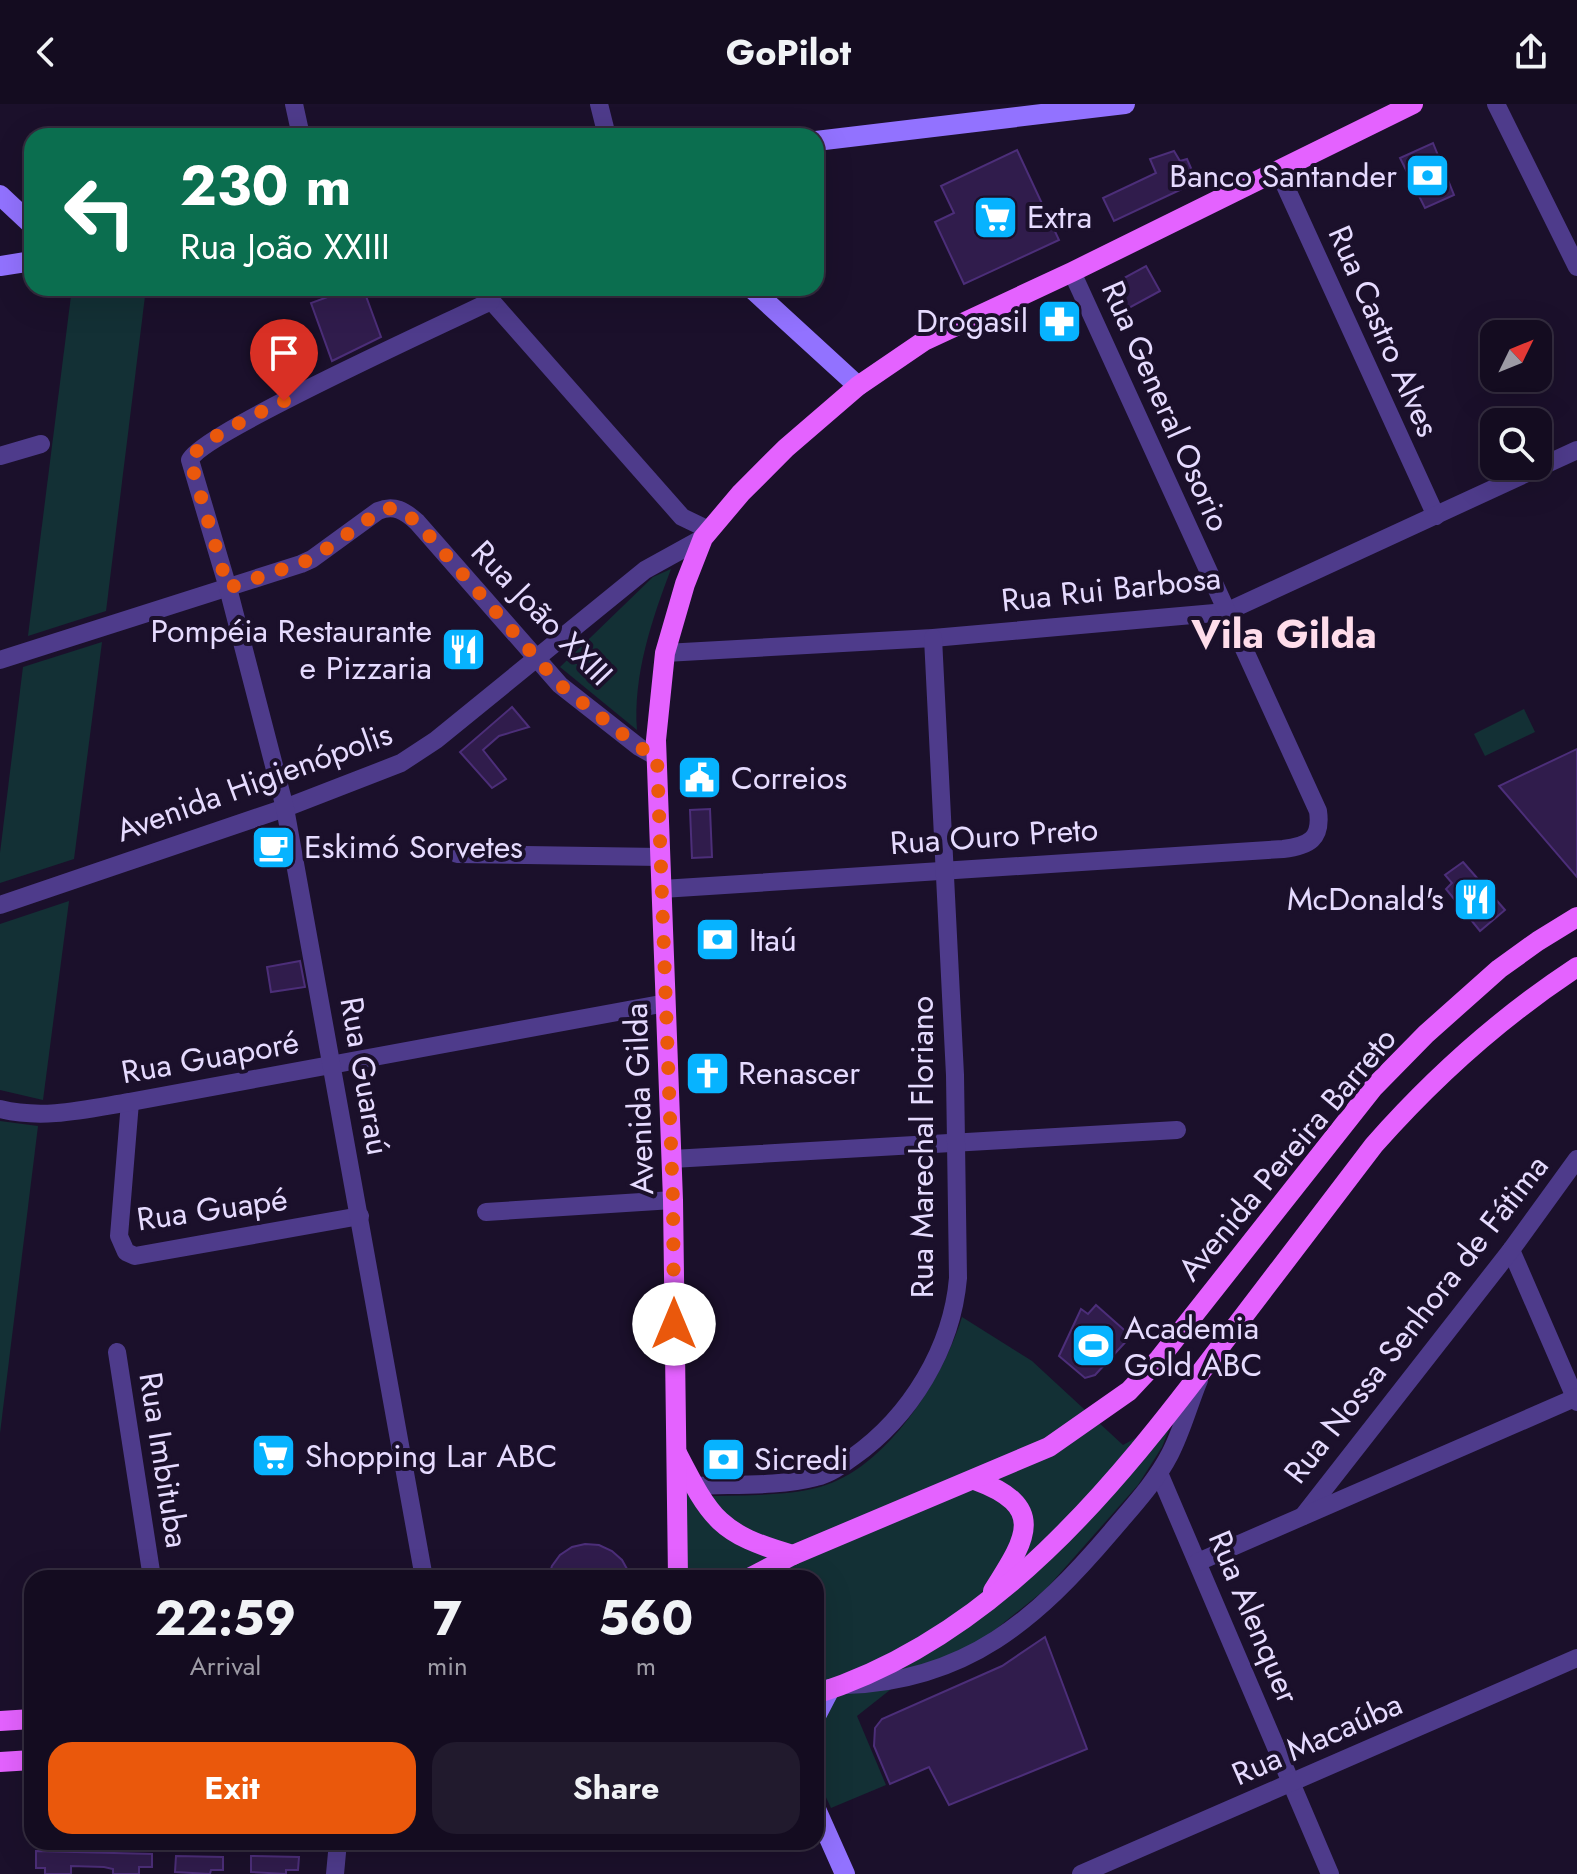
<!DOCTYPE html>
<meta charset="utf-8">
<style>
body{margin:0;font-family:Jost,sans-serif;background:#211a2d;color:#f1f3f6;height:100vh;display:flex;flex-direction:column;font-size:30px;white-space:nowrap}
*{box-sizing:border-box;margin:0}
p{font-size:26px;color:#9d9ba5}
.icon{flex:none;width:44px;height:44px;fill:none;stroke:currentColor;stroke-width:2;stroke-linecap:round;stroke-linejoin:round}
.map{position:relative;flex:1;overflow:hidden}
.panel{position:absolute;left:24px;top:1466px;width:800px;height:280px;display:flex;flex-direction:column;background:#140c20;border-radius:24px;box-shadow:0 8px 32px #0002,0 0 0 2px #332c3e}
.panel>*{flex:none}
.hud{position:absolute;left:24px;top:24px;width:800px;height:168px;border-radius:24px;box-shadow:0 8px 32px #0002,0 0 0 2px #332c3e;background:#0b6e4f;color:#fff;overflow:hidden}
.needle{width:52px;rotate:47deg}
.fabs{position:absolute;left:1480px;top:216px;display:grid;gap:16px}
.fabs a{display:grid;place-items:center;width:72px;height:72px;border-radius:16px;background:#140c20;box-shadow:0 8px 32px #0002,0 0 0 2px #332c3e;font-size:40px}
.pin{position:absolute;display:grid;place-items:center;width:68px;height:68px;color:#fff;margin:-82px -34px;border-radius:50% 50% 50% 0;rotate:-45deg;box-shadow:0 0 8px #0007}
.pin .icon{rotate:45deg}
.me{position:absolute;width:88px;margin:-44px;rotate:0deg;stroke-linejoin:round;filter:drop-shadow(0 0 6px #0008)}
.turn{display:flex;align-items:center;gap:28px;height:168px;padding:0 24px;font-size:36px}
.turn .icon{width:104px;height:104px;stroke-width:2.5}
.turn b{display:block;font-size:56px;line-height:68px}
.eta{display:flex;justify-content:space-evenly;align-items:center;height:136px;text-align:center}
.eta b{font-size:48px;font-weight:700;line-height:56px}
.primary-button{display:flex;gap:16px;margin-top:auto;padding:16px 24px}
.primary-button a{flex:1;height:92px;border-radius:24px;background:#ea580c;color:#fff;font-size:32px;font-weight:700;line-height:92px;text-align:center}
.primary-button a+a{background:#211a2d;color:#f1f3f6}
header{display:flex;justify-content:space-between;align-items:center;height:104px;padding:0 24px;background:#140c20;font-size:36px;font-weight:700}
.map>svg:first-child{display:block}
.green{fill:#133035}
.building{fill:#301c4c;stroke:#4c2e79;stroke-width:2}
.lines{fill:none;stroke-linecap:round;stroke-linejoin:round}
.street{stroke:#4e3b8b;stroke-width:18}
.secondary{stroke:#9272ff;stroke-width:20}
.primary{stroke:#e462ff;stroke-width:20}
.route{stroke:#ea580c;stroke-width:14;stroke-dasharray:0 25.2}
.labels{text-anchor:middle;stroke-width:8;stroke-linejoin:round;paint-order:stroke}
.poi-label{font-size:32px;fill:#e6dbff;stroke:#1b102b;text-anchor:start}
.street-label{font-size:32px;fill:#e6dbff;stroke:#1b102b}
.district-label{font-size:40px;font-weight:bold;fill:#ffddeb;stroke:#1b102b}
</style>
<header><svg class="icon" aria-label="back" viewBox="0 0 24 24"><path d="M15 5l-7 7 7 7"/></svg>GoPilot<svg class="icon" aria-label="share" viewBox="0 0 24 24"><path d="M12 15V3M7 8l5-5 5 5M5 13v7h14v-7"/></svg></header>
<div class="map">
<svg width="1577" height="1770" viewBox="0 0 1577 1770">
<rect width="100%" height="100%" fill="#1b102b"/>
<g class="green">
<polygon points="72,184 146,184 106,507 28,532"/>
<path d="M671 465C652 515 633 571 637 626L560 563 653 473Z"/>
<polygon points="102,538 74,755 0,779 0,749 23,563"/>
<polygon points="1524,605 1535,628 1485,652 1474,630"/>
<polygon points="69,797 43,996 0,986 0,820"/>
<polygon points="0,1017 38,1022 0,1329"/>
<path d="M962 1213 1032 1257 1123 1341 1174 1313 1162 1343 1138 1381 1047 1484 991 1529 966 1545 914 1567 857 1612 886 1681 831 1704 816 1672V1474H687L685 1381 690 1393C732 1390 779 1394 820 1383 886 1365 943 1275 962 1213Z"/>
</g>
<g class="building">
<polygon points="1433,39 1454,91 1425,104 1400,54"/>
<polygon points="1017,46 1059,136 964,180 935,118 954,109 941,82"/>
<polygon points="1174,47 1180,57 1187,55 1197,78 1114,117 1103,94 1156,69 1150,55"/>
<polygon points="1146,162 1160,187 1116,211 1102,186"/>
<polygon points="352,184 363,184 381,233 332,257 311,199"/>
<polygon points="512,603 529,623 499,632 483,646 506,675 492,684 460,648"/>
<polygon points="1577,645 1577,773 1499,682"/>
<polygon points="710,705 712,753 692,754 690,706"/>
<polygon points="1463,758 1505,806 1480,827 1446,785 1452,779 1445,771"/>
<polygon points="300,857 305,883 271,888 267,863"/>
<polygon points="1096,1201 1131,1232 1095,1271 1085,1274 1059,1252 1081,1205 1088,1210"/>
<polygon points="585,1440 599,1441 612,1447 622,1456 632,1474 548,1474 552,1462 560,1451 572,1443"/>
<polygon points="1045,1533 1087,1645 949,1701 929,1663 890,1680 874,1642 875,1624 882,1615 1002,1562"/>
<polygon points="36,1747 152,1750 152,1763 139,1763 139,1770 113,1770 113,1765 104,1763 71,1762 71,1770 45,1770 45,1764 36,1764"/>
<polygon points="176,1752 223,1753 223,1766 211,1766 210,1770 175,1768"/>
<polygon points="251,1752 299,1753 298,1766 286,1766 286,1770 251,1768"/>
</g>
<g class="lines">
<g class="street">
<polyline points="294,0 301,32"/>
<polyline points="599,0 607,32"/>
<polyline points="1496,0 1577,163"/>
<polyline points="1278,66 1436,412"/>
<polyline points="480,184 682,413 709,426"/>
<polyline points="0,352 41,340"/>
<polyline points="665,549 933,534 1226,508 1577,346"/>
<path d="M0 556 301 460 312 455 378 407C394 400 405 407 417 418L560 581 639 643 657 653"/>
<polyline points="457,750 661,753"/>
<path d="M662 785 1283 745C1309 742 1322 735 1318 707L1072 168"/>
<polyline points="0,801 285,704 401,659 436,636 645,466 703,434"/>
<polyline points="130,998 119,1132 126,1148 135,1152 360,1112"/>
<path d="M0 1005C44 1016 87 1005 130 998L666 899"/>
<polyline points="672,1055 1177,1026"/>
<polyline points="486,1108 673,1096"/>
<polyline points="1511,1146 1577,1298"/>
<polyline points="117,1248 152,1474"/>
<polyline points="1159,1369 1330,1770"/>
<path d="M694 1382C734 1380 778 1383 816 1373 830 1370 842 1361 853 1353 911 1312 952 1244 958 1174L955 971 933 534"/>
<polyline points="1303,1412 1511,1146 1577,1055"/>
<polyline points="1198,1458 1577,1293"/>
<path d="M424 1474 285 704 228 484 190 356C202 329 449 218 491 197"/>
<path d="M846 1581C967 1577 1037 1515 1111 1428 1132 1403 1155 1379 1170 1350 1182 1327 1189 1300 1199 1276"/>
<polyline points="335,1770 338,1738"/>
<polyline points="1081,1770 1577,1554"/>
</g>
<g class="secondary">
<polyline points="816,37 1125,0"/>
<polyline points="0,91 32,121"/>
<polyline points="0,162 32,157"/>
<polyline points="751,184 858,282"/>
<polyline points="816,1612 830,1585"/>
<polyline points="816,1705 845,1770"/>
</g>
<g class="primary">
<path d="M677 1349C711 1415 719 1430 793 1451"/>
<path d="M975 1376C1049 1403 1025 1436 993 1487"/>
<polyline points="678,1474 673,1096 656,636 665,549 685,480 703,434 741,389 786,344 858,282 924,237 1072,168 1413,0"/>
<polyline points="749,1474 793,1451 1049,1343 1129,1287 1159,1255 1373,984 1426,930 1499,865 1538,837 1577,813"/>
<path d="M816 1590C994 1534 1115 1382 1223 1239 1274 1173 1324 1107 1374 1041 1434 973 1501 913 1577 863"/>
<polyline points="0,1617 32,1615"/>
<polyline points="0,1658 32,1656"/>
</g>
</g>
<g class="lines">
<path class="route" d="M284 297C263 307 198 336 190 356L228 484 312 455 383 405 396 404 417 418 560 581 639 643 657 653 673 1096 674 1220"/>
</g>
<defs>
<symbol id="bank-square" viewBox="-11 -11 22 22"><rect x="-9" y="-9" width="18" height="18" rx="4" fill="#07b3ff" stroke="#1b102b"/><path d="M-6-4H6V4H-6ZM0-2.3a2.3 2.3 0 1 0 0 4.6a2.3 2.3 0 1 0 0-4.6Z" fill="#fff"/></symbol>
<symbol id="supermarket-square" viewBox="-11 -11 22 22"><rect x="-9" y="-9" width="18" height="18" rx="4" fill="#07b3ff" stroke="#1b102b"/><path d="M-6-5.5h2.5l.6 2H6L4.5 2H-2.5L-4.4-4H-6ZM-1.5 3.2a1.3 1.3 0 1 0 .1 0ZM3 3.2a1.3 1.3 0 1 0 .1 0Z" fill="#fff"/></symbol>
<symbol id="pharmacy-square" viewBox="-11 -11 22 22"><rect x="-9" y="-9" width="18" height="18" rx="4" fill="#07b3ff" stroke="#1b102b"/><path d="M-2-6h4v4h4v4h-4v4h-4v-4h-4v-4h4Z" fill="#fff"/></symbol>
<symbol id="restaurant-square" viewBox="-11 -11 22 22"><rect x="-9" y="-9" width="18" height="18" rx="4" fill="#07b3ff" stroke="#1b102b"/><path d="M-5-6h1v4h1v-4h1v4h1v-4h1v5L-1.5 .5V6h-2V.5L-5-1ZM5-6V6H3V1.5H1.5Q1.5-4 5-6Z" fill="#fff"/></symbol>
<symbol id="civic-square" viewBox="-11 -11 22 22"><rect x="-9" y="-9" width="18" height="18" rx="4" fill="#07b3ff" stroke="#1b102b"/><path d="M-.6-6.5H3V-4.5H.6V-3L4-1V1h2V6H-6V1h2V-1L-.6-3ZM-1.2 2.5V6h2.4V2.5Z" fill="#fff"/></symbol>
<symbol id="cafe-square" viewBox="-11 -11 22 22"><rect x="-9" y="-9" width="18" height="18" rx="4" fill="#07b3ff" stroke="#1b102b"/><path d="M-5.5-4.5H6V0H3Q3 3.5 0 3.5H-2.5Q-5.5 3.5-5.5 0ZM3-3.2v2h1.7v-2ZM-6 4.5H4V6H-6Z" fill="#fff"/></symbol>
<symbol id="church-square" viewBox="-11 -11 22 22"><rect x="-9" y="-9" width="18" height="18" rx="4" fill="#07b3ff" stroke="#1b102b"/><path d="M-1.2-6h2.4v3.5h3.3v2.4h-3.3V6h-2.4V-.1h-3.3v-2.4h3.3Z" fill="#fff"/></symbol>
<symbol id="stadium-square" viewBox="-11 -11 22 22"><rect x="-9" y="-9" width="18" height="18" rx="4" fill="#07b3ff" stroke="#1b102b"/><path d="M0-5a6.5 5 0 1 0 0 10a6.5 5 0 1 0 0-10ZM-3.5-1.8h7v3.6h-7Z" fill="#fff"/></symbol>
</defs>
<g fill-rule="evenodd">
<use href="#bank-square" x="1402" y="46" width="51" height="51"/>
<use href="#supermarket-square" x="970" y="88" width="51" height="51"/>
<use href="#pharmacy-square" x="1034" y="192" width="51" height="51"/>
<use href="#restaurant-square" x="438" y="520" width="51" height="51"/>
<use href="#civic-square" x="674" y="648" width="51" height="51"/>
<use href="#cafe-square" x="248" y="718" width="51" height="51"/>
<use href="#restaurant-square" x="1450" y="770" width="51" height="51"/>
<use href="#bank-square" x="692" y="810" width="51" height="51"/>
<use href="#church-square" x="682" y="944" width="51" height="51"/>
<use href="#stadium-square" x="1068" y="1216" width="51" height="51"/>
<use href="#supermarket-square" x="248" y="1326" width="51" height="51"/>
<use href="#bank-square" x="698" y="1330" width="51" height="51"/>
</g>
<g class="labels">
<g class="poi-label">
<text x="1397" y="83" text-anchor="end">Banco Santander</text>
<text x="1027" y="124">Extra</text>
<text x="1028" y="228" text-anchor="end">Drogasil</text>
<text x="432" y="538" text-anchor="end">Pompéia Restaurante<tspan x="432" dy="37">e Pizzaria</tspan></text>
<text x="731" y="685">Correios</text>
<text x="304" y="754">Eskimó Sorvetes</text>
<text x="1444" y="806" text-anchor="end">McDonald's</text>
<text x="749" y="847">Itaú</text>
<text x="738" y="980">Renascer</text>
<text x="1124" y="1235">Academia<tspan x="1124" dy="37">Gold ABC</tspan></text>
<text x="305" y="1363">Shopping Lar ABC</text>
<text x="754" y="1366">Sicredi</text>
</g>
<g class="street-label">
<text transform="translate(1384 227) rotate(66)" y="11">Rua Castro Alves</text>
<text transform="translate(1166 302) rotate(66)" y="11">Rua General Osorio</text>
<text transform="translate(1111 485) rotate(-6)" y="11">Rua Rui Barbosa</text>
<text transform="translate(542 509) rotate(46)" y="11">Rua João XXIII</text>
<text transform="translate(254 678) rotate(-20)" y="11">Avenida Higienópolis</text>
<text transform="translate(994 732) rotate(-4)" y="11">Rua Ouro Preto</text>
<text transform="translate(210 953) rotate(-10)" y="11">Rua Guaporé</text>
<text transform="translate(365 972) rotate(80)" y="11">Rua Guaraú</text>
<text transform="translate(639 995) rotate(-92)" y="11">Avenida Gilda</text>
<text transform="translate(922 1043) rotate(-90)" y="11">Rua Marechal Floriano</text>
<text transform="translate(1287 1050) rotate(-50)" y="11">Avenida Pereira Barreto</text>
<text transform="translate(212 1105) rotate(-8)" y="11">Rua Guapé</text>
<text transform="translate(1416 1215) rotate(-52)" y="11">Rua Nossa Senhora de Fátima</text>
<text transform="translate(164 1356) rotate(81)" y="11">Rua Imbituba</text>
<text transform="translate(1254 1513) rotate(67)" y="11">Rua Alenquer</text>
<text transform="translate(1317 1635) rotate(-24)" y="11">Rua Macaúba</text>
</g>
<g class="district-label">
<text x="1284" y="544">Vila Gilda</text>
</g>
</g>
</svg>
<div class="fabs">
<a><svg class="needle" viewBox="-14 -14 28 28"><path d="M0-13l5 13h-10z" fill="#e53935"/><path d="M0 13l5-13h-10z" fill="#9d9ba5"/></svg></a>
<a><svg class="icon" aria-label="search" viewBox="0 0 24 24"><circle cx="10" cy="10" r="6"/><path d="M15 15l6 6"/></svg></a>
</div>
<div class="pin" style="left:284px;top:297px;background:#d93025"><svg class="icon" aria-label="arrive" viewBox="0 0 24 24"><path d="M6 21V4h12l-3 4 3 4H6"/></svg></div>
<svg class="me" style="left:674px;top:1220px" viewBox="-20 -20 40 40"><circle r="19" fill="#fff"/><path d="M0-13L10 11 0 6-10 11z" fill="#ea580c"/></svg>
<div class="hud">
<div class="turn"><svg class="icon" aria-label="left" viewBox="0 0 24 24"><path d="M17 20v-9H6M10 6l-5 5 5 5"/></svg><div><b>230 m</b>Rua João XXIII</div></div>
</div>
<section class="panel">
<div class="eta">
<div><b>22:59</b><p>Arrival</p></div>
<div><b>7</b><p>min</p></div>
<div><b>560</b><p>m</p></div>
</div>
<div class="primary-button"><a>Exit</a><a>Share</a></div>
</section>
</div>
